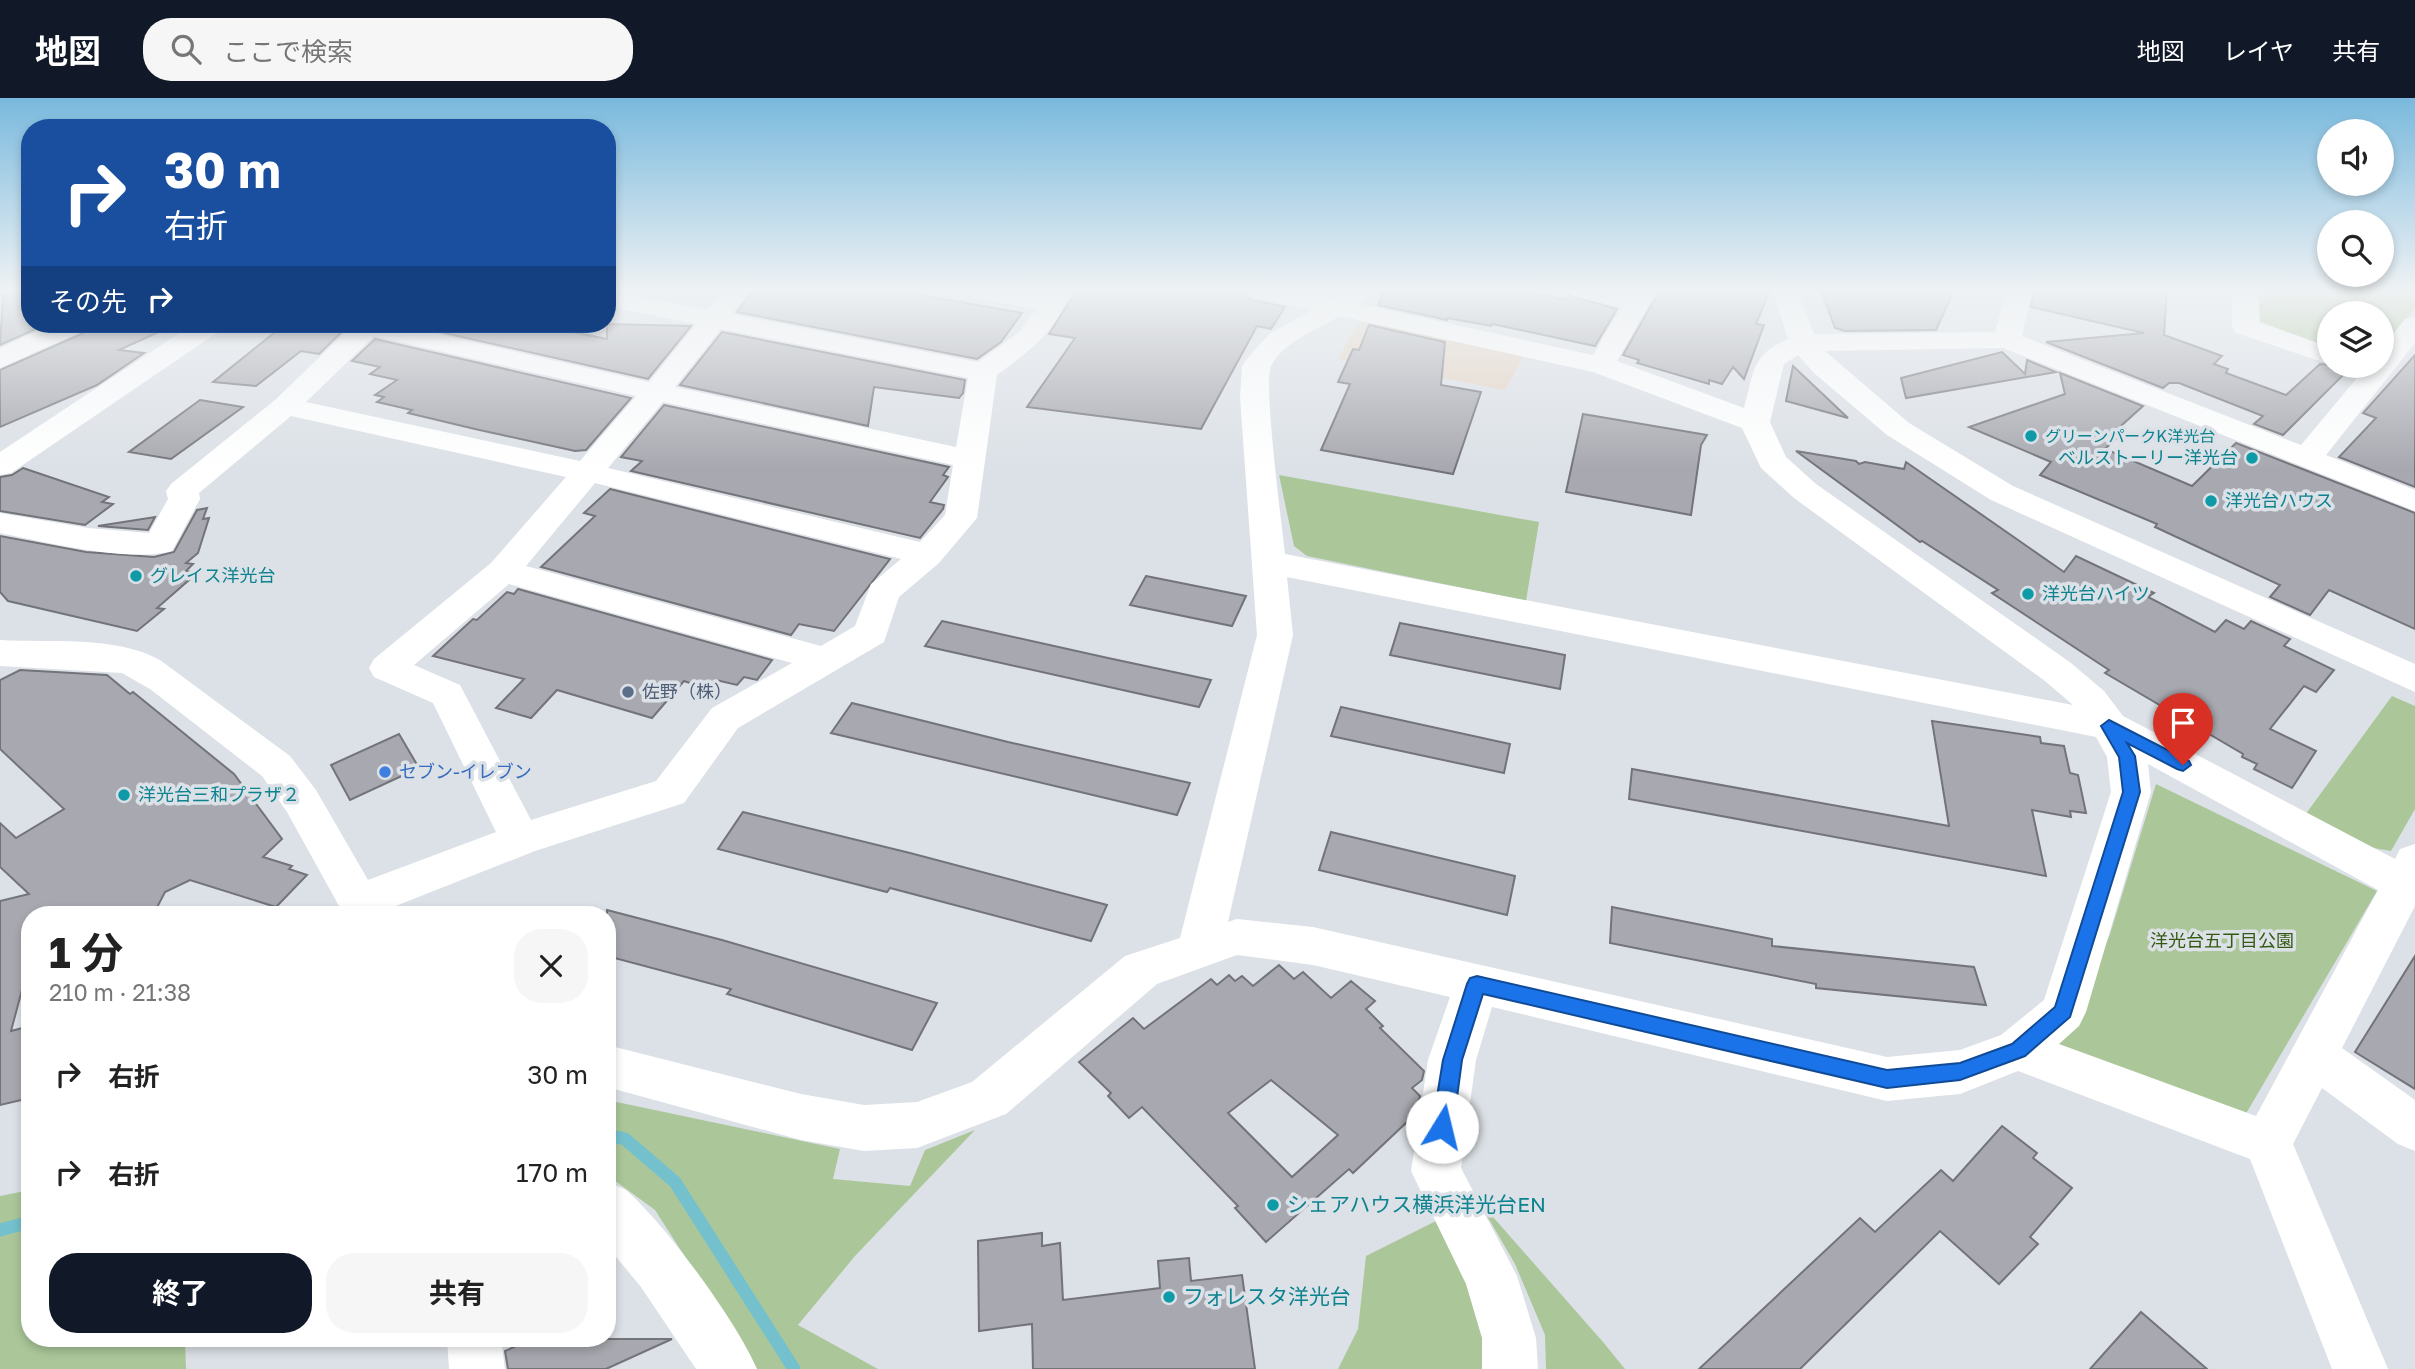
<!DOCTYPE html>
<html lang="ja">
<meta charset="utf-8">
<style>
body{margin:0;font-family:"Golos Text","Noto Sans JP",sans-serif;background:#f6f6f6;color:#222;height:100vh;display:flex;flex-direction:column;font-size:26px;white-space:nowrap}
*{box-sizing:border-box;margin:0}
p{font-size:23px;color:#767676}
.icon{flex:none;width:38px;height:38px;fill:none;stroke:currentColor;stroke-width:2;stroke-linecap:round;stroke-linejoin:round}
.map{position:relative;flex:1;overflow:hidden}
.details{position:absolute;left:21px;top:808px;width:595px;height:441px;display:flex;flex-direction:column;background:#fff;border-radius:28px;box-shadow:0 4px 10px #0003}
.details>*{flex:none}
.top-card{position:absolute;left:21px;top:21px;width:595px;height:214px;border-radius:28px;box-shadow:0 4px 10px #0003;background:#1a4fa0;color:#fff;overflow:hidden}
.tools{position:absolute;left:2317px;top:21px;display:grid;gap:14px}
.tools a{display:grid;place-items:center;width:77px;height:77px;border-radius:50%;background:#fff;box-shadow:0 4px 10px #0003;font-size:35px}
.pin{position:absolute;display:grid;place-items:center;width:60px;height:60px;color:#fff;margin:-72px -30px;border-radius:50% 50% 50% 0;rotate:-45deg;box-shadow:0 0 7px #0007}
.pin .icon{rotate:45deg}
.me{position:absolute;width:77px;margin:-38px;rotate:9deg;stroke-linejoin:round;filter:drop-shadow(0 0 5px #0008)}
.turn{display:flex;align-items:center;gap:24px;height:147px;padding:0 28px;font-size:32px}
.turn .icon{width:91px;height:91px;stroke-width:2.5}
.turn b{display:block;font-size:49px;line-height:60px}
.then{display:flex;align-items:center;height:66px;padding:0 28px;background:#0003;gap:14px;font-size:26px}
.round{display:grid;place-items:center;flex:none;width:74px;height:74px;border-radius:28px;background:#f6f6f6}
.overview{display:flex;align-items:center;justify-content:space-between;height:119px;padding:0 28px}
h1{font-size:42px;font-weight:700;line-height:52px}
.cta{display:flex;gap:14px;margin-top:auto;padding:14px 28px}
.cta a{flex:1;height:80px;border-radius:28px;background:#111827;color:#fff;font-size:28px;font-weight:700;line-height:80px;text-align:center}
.cta a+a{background:#f6f6f6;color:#222}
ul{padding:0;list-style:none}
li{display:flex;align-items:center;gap:21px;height:98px;padding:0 28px}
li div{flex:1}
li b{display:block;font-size:26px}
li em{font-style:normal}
header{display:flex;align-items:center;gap:42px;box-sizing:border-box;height:98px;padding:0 35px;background:#111827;color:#fff}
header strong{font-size:33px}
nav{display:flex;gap:38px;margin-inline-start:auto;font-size:24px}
.search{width:490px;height:63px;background:#f6f6f6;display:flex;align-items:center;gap:18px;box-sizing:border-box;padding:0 24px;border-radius:28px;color:#767676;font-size:26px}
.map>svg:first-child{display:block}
.education{fill:#e4d3c2}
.green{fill:#abc79a}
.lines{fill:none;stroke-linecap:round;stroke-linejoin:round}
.stream{stroke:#74c1cd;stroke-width:13}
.building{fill:#a8a9b0;stroke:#73737a;stroke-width:2;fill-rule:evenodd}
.minor{fill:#fff;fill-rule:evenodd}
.route{fill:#1a73e8;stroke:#114b97;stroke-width:2}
.culture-dot{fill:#0f9aa8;stroke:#dce1e7;stroke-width:2.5}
.service-dot{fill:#5c6f8a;stroke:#dce1e7;stroke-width:2.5}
.shop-dot{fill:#3f7fe0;stroke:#dce1e7;stroke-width:2.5}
.labels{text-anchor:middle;stroke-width:7;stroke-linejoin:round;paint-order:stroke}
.far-culture-label{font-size:16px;fill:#0d838f;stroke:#dce1e7;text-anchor:start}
.culture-label{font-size:18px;fill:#0d838f;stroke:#dce1e7;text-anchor:start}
.service-label{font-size:18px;fill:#4e5e75;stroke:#dce1e7;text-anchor:start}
.shop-label{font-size:18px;fill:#366cbe;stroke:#dce1e7;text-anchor:start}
.park-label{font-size:18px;fill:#345912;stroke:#dce1e7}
.near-culture-label{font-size:21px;fill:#0d838f;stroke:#dce1e7;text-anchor:start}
</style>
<header>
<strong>地図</strong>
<div class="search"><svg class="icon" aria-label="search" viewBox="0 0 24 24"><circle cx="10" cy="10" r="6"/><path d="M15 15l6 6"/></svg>ここで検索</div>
<nav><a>地図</a><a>レイヤ</a><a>共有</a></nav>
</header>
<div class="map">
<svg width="2415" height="1271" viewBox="0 0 2415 1271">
<rect width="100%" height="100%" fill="#dce1e7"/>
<polygon class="education" points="1364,225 1438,233 1524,258 1505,292 1338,261 1357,226"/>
<g class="green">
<polygon points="2256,192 2415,192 2415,211 2382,250 2382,215 2329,215 2329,253 2267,231 2257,223"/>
<polygon points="1279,377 1539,424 1526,503 1307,458 1294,448"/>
<polygon points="2392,598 2415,608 2415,711 2391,753 2367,749 2305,717"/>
<polygon points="2156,686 2377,793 2241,1024 2048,950 2080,909 2110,836"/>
<polygon points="607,1002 840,1051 833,1081 910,1088 925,1052 975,1032 855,1158 798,1227 878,1271 757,1271 655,1112 607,1077"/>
<polygon points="1457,1078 1603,1244 1625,1271 1546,1271 1545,1237 1515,1166 1490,1123"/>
<polygon points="30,1092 30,1241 185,1241 186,1271 0,1271 0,1098"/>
<polygon points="1442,1120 1476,1183 1495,1271 1338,1271 1358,1231 1366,1158"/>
</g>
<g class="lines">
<g class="stream">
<polyline points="607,1037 625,1041 675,1084 794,1271"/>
<polyline points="0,1132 30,1124"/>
</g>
</g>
<g class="building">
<polygon points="30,192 30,226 47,226 0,247 3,198"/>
<polygon points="753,192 894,192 1022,215 1001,244 977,261 737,214"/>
<polygon points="1077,192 1243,192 1249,201 1285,209 1271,231 1257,228 1201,331 1027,309 1075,240 1049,236"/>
<polygon points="1384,192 1428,192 1450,196 1449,201 1455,192 1520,192 1566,202 1568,197 1617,211 1595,248 1492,226 1491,228 1447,220 1447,222 1378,207"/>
<polygon points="1660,192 1770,192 1756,226 1764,227 1744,281 1733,269 1722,286 1709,282 1709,286 1637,265 1639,262 1623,257"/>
<polygon points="1821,192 1954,192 1936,232 1845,233 1835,230"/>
<polygon points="2034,192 2167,192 2164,237 2222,258 2214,266 2228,271 2226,275 2286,297 2320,266 2341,268 2347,273 2283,337 2254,326 2263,318 2179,285 2169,285 2163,290 2046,244 2144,235 2031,209"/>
<polygon points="92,226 176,226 119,252 144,255 97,287 0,329 0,272 86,234"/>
<polygon points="285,226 350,226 319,256 301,253 256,288 213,284"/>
<polygon points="405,226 533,226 607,241 607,226 691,228 648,281"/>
<polygon points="1369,227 1445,244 1441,287 1481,294 1453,376 1321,352 1350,286 1338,284 1353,251 1359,252"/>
<polygon points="722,234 965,282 963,295 959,300 874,289 868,328 680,287"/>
<polygon points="375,241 631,300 586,352 575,353 475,331 408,315 412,312 377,304 384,299 375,297 397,282 370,276 380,269 352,263"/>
<polygon points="2002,254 2025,276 2027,262 2056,274 1906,300 1901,280"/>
<polygon points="2415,257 2415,389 2339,359 2376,320 2363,315"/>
<polygon points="1793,268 1848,320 1786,303"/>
<polygon points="2060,275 2143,308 2122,327 2117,333 2122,335 2105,351 2192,388 2236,345 2415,415 2415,531 2329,492 2310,517 2270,499 2280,487 2155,429 2157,426 2040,377 2051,364 1969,329 2065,296"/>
<polygon points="200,302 243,309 171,361 129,354"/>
<polygon points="664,307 949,369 943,377 948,379 930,404 944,407 943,411 920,440 631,373 642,363 621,359"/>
<polygon points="1583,316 1707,337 1701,347 1691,417 1566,394"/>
<polygon points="1796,353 1856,363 1859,366 1865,364 1904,371 1906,364 2064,474 2076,458 2154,495 2148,499 2215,534 2226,522 2244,531 2251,523 2290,541 2284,548 2334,572 2316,594 2304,588 2270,631 2316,653 2292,690 2254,671 2257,666 2242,659 2243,656 2105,575 2109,572 1992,495 1998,492 1922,443 1920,444"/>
<polygon points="23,370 109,399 102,404 113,406 85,427 0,413 0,379 12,377"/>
<polygon points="610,391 890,461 834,533 799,526 791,537 541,469 595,418 584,415"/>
<polygon points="207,410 203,421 209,420 198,455 186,465 193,466 186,473 197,475 157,510 164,511 137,533 8,503 0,494 0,438 86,454 154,459 174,454 197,412"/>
<polygon points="155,419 148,432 98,428"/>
<polygon points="1146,478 1246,498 1232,528 1130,507"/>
<polygon points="518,491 772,562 757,582 744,579 737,587 716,582 704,590 684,583 652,620 557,592 531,620 496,610 524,581 433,558 473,521 477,522 507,494 514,496"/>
<polygon points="942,523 1108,560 1211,582 1199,609 925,548"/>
<polygon points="1400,525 1565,557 1560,591 1390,557"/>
<polygon points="20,572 107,577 130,596 133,594 234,676 282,741 263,759 292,768 289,771 307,777 276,809 190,782 165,794 153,817 30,817 30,862 11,933 30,928 30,1000 0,1007 0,803 29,796 0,769 0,725 16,740 64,711 0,651 0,582"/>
<polygon points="852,605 1008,644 1190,685 1177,717 831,635"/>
<polygon points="1341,609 1510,646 1504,675 1331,638"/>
<polygon points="1932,623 2040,639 2041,645 2064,648 2070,675 2078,677 2086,715 2070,713 2071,719 2032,712 2046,778 1629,701 1632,671 1949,728"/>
<polygon points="399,636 419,670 350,702 331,667"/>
<polygon points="743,714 910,755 1107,807 1091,843 890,790 887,794 718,751"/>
<polygon points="1331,734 1515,778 1507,817 1319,772"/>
<polygon points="1612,809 1772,841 1772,848 1974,869 1986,907 1816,890 1816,886 1610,845"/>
<polygon points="607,812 722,842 937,905 912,952 727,896 731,891 607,858"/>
<polygon points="2415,858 2415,991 2355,954"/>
<path d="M1279 867 1294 881 1303 874 1331 900 1351 883 1375 903 1366 911 1383 928 1380 930 1424 973 1422 982 1412 990 1420 998 1416 1020 1409 1026 1407 1024 1353 1075 1349 1071 1266 1144 1235 1110 1238 1108 1142 1009 1129 1020 1108 998 1111 995 1079 964 1133 920 1144 931 1211 881 1217 887 1229 877 1235 883 1242 878 1253 888ZM1271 982 1338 1037 1292 1079 1228 1015Z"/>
<polygon points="2002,1028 2037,1055 2033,1060 2072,1090 2030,1139 2038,1146 1999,1186 1940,1133 1800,1271 1699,1271 1860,1120 1875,1134 1941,1072 1953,1083"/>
<polygon points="1042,1135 1042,1148 1060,1145 1063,1202 1160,1190 1158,1163 1189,1160 1191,1183 1242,1177 1255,1271 1033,1271 1032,1226 979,1233 978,1143"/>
<polygon points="2141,1214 2207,1271 2090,1271"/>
<polygon points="532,1241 672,1241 606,1271 508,1271 505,1253"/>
</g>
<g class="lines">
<g class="minor">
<path d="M607 192 707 212 723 192H750L732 216 978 264 1019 234 1036 211 967 198 963 192H1020L1042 196 1044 192H1070C1058 232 1030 253 997 277L977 420 939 465 899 499 884 544 738 630 684 705 535 753 388 811 391 817H344L287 714 262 678 150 591 122 575 0 568V542C51 545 114 537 160 562L290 658 316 692 368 782 496 734 433 605 374 579 369 570 374 561 491 465 566 379 291 318 199 395 200 401 172 453C128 465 46 444 0 435V415L88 430 149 435 168 401 166 393 171 386 275 302 354 226H394L649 284 696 226 607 208ZM721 231 968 280 956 349 675 289ZM374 238 636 298 580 363 306 304ZM663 304 953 367 945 417 920 444 608 370ZM595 385 901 461 871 486 855 528 821 548 526 468ZM509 486 792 565 712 610 656 683 531 722 460 587 414 567Z"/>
<path d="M1246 192H1295L1332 200 1346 192H1378L1360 206 1593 257 1621 209 1573 198 1569 192H1657L1617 263 1744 310C1754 274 1751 257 1788 241L1772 192H1798L1814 236 1995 234 2006 192H2032L2022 238 2301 347 2367 268H2382V250L2405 221 2415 219V245L2326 357 2415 392V413L2003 250 1825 253 1909 325 2013 388 2415 566V594L1991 402 1887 337 1814 275 1798 257 1784 266 1770 324 1786 359 1816 386 2071 565 2104 593 2123 618 2395 761 2400 751 2415 746V808L2342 950 2415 1002V1053L2398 1046 2322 990 2293 1046 2388 1271H2332L2250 1061 2018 973 1960 996 1887 1003 1492 909 1476 962 1461 1070 1517 1178 1536 1240 1538 1271H1482V1240L1466 1186 1411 1073 1428 962 1450 899 1313 867 1237 857 1157 886 1006 1016 917 1050 864 1053 801 1042 607 989V947L801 996 864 1007 917 1004 972 984 1125 858 1180 840 1257 537 1240 299 1242 268 1246 262 1269 236 1312 212 1250 198ZM1340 218 1593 274 1742 330 1761 370 1794 400 2045 583 2073 607 1285 456C1282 428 1263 285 1271 268 1283 244 1318 231 1340 218ZM1287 479 2096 639 2107 659 2111 694 2044 902 2001 937 1960 952 1887 959 1313 829 1237 821 1228 824 1293 537ZM2148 666 2378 792 2256 1018 2059 946 2079 928 2086 914 2151 694Z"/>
<polygon points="2232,192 2258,192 2260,224 2329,249 2329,266 2236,235 2232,229"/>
<polygon points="53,226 89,226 85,232 0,270 0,250"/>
<polygon points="193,226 225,226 221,232 11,375 0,377 0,354"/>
<path d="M607 1084C614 1087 622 1089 627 1093 666 1127 737 1224 757 1271H696L641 1189 607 1148Z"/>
<polygon points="447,1241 501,1241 505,1271 449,1271"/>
</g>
</g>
<linearGradient id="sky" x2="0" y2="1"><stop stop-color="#79b9dd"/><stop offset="0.52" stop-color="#eff2f4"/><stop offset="1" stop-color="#eff2f4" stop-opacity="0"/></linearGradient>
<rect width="2415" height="370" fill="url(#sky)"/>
<polygon class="route" points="2109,622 2189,663 2191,667 2183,673 2177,671 2127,645 2135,658 2140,694 2070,919 2025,958 1960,982 1887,990 1483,896 1462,962 1453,1029 1450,1035 1442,1038 1435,1035 1432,1029 1443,962 1467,886 1470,880 1477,878 1887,972 1960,965 2012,946 2055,909 2123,694 2119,659 2101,628"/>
<g class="culture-dot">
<circle cx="2031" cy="338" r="7"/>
<circle cx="2252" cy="360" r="7"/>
<circle cx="2211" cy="403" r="7"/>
<circle cx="136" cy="478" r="7"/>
<circle cx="2028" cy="496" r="7"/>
<circle cx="124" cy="697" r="7"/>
<circle cx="1273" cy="1107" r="7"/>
<circle cx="1169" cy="1199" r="7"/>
</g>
<circle class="service-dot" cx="628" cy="594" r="7"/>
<circle class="shop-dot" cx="385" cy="674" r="7"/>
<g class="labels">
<g class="far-culture-label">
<text x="2045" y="344">グリーンパークK洋光台</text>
</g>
<g class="culture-label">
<text x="2238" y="366" text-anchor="end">ベルストーリー洋光台</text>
<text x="2225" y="409">洋光台ハウス</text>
<text x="150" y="484">グレイス洋光台</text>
<text x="2042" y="502">洋光台ハイツ</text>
<text x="138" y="703">洋光台三和プラザ２</text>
</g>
<g class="service-label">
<text x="642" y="600">佐野（株）</text>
</g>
<g class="shop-label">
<text x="399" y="680">セブン-イレブン</text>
</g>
<g class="park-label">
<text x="2222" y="849">洋光台五丁目公園</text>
</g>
<g class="near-culture-label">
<text x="1287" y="1114">シェアハウス横浜洋光台EN</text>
<text x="1183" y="1206">フォレスタ洋光台</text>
</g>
</g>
</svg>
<div class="tools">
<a><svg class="icon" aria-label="sound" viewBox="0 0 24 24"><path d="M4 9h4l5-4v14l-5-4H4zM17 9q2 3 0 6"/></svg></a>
<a><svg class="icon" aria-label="search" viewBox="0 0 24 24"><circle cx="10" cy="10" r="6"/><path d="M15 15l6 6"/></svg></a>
<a><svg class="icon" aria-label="layers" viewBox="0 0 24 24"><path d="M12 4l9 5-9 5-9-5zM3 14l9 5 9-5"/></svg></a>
</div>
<div class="pin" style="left:2183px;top:667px;background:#d93025"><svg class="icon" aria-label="arrive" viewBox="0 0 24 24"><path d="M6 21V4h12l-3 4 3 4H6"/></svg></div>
<svg class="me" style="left:1442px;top:1029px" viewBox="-20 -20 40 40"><circle r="19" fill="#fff"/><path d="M0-13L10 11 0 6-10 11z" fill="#1a73e8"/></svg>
<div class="top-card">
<div class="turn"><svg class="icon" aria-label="right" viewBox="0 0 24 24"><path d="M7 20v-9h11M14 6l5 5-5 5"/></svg><div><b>30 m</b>右折</div></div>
<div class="then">その先<svg class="icon" aria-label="right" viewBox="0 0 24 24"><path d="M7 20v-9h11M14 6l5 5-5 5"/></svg></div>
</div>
<section class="details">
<div class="overview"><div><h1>1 分</h1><p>210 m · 21:38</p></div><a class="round"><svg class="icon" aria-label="close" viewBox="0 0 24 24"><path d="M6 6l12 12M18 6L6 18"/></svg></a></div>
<ul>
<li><svg class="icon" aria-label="right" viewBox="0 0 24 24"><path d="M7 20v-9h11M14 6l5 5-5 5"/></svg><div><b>右折</b></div><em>30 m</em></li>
<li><svg class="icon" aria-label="right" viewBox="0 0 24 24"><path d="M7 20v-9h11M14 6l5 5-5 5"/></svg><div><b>右折</b></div><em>170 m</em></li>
</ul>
<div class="cta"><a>終了</a><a>共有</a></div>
</section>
</div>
